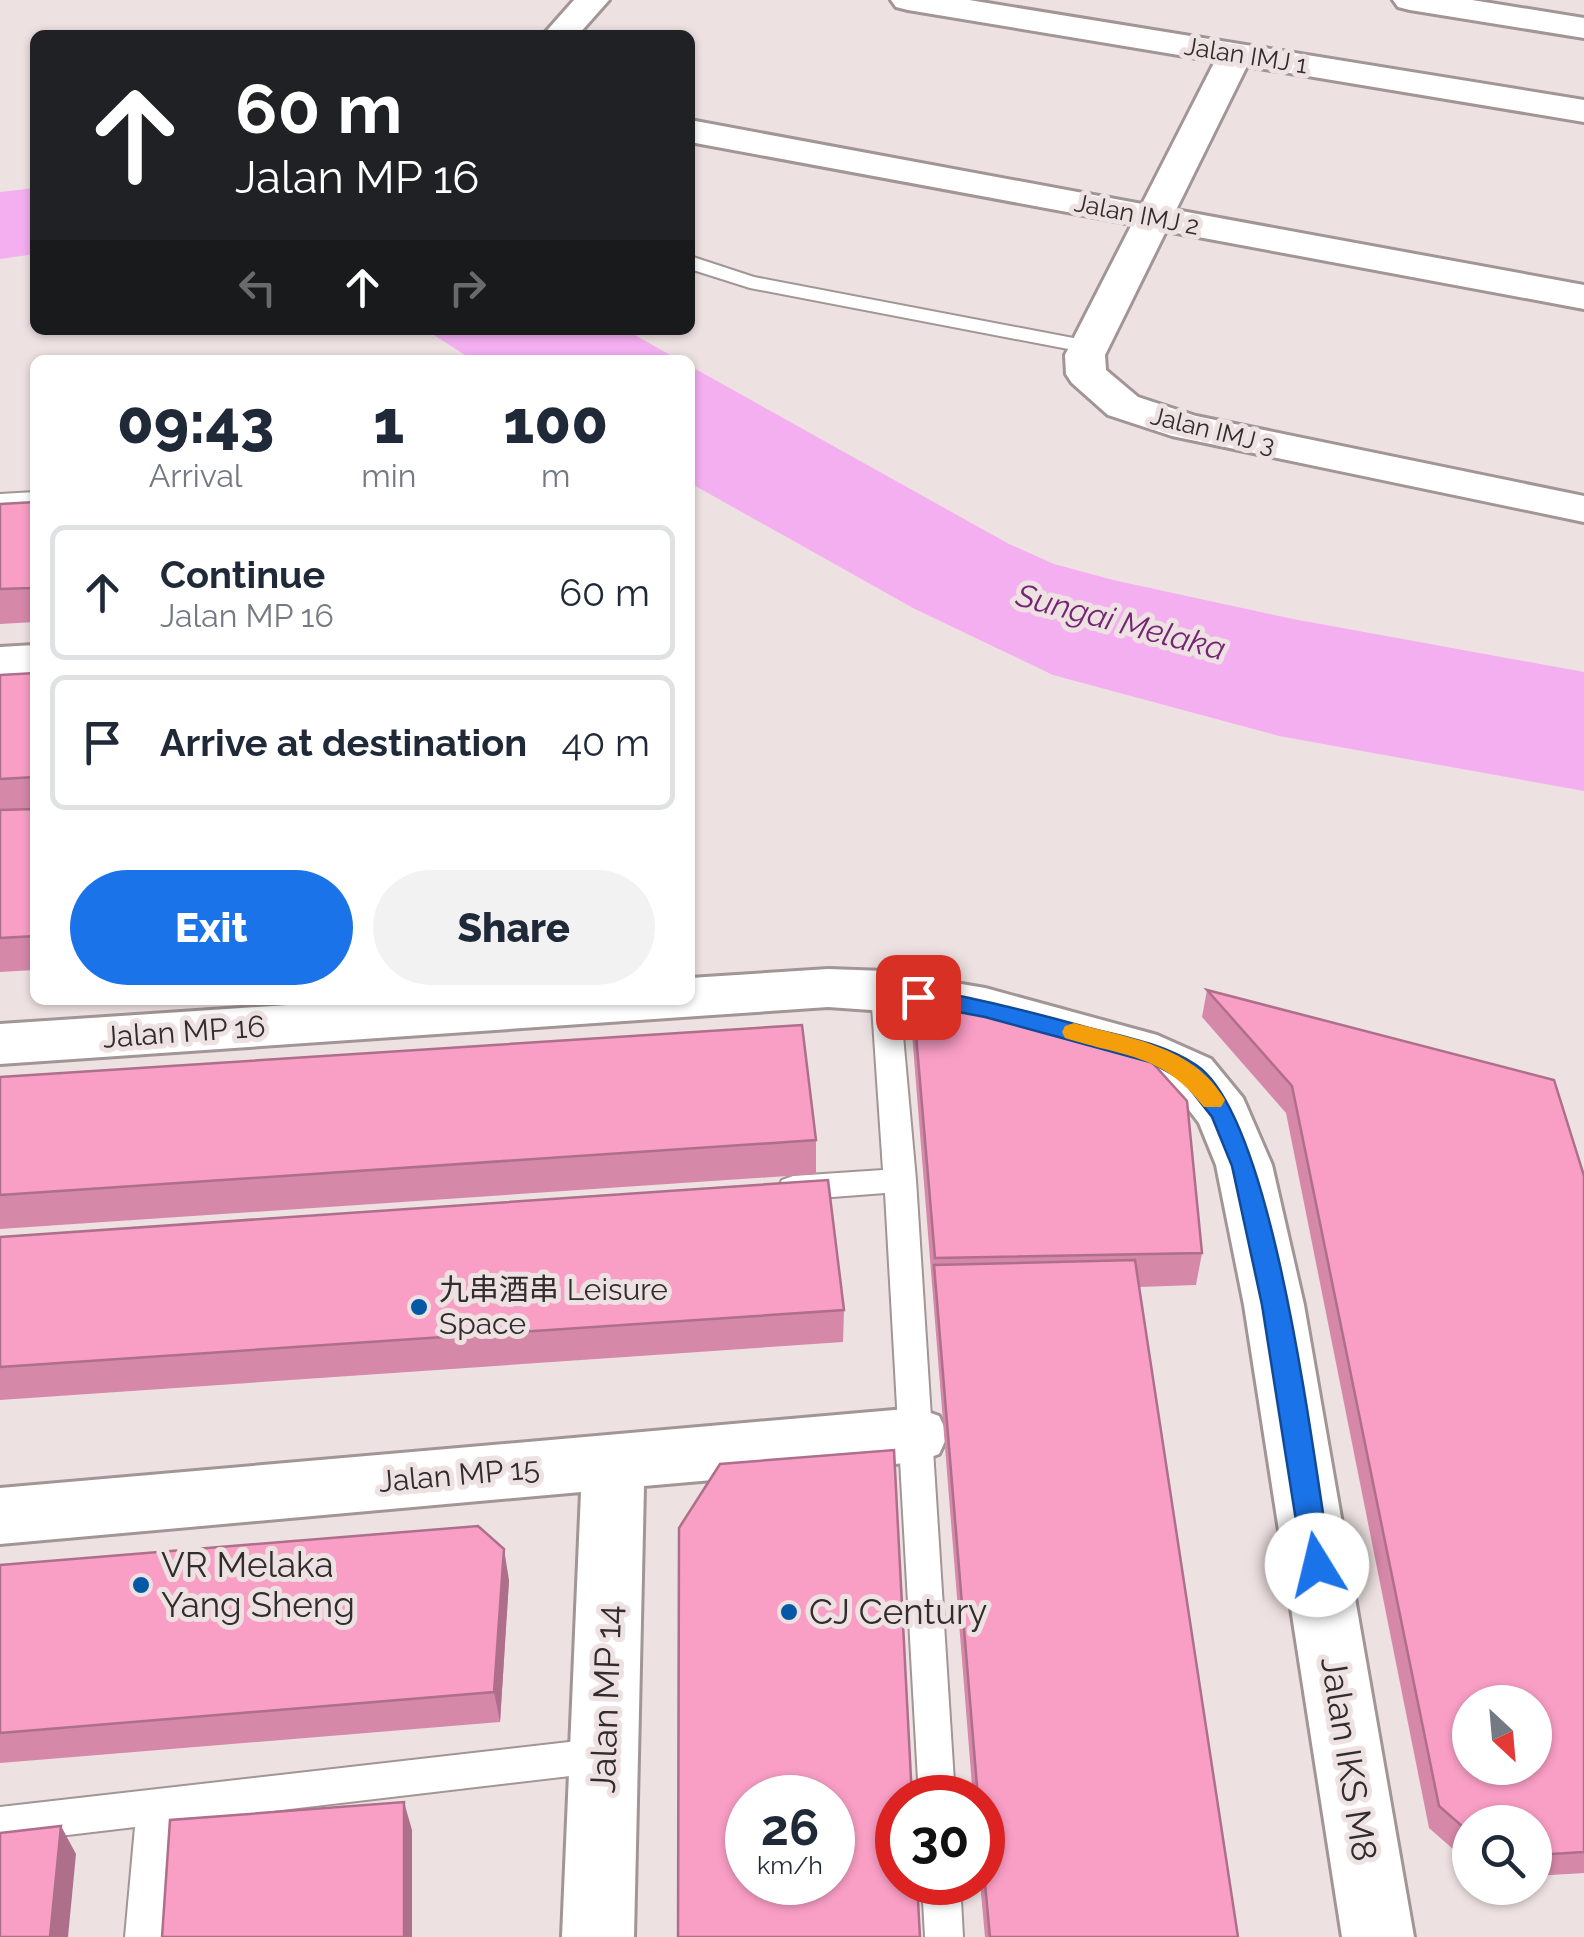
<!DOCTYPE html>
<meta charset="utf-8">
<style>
body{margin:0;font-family:Raleway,"Noto Sans SC",sans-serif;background:#f2f2f3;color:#1f2937;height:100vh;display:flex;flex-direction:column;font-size:38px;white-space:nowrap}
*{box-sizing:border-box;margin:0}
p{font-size:32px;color:#747a83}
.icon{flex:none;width:55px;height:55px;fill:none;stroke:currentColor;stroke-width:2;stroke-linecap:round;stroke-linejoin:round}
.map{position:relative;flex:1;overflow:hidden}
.sheet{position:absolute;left:30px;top:355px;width:665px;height:650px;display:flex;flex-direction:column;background:#fff;border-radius:15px;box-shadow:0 2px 8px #0004}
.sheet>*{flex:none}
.hud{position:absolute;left:30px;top:30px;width:665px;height:305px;border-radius:15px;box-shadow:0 2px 8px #0004;background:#202124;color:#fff;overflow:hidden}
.needle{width:65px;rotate:154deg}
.controls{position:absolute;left:1452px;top:1685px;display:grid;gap:20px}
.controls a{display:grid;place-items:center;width:100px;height:100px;border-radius:50%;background:#fff;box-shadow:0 2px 8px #0004;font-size:50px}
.speed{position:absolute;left:725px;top:1775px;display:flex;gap:20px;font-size:50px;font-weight:700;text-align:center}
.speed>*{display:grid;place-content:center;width:130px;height:130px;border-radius:50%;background:#fff;box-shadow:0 2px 8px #0004;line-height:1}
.speed small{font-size:25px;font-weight:400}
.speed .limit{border:15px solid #d22;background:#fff;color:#111}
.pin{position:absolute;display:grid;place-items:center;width:85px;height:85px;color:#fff;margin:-42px;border-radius:20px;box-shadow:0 5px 15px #0006}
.me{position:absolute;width:110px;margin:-55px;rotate:351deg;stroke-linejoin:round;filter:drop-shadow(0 0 8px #0008)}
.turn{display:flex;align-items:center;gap:35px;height:210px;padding:0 40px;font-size:45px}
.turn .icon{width:130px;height:130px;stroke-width:2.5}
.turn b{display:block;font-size:70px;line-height:85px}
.lanes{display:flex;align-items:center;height:95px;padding:0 40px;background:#0003;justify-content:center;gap:50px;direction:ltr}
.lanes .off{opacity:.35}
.eta{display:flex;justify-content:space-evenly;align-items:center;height:170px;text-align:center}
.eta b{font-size:60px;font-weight:800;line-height:70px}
.cta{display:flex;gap:20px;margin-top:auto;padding:20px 40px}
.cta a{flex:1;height:115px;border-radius:60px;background:#1a73e8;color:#fff;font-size:40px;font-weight:800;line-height:115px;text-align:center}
.cta a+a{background:#f2f2f3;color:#1f2937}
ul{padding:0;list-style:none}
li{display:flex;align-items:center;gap:30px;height:135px;margin:0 20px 15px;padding:0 20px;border:5px solid #e0e1e3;border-radius:15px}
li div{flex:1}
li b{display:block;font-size:38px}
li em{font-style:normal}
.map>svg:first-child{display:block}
.water{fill:#f4aff1}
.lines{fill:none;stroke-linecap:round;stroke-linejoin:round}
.lane-casing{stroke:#a19595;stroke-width:4}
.street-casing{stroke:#a19595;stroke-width:6}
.lane{fill:#fff;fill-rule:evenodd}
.street{fill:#fff;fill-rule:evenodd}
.wall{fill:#d688a9}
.shaded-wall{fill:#ae6f8a}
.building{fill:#f99ec5;stroke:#ae6f8a;stroke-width:2.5;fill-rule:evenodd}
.route{fill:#1a73e8;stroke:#114b97;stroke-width:2.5}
.slow{fill:#f59e0b}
.poi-dot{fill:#0458a6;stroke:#eee1e1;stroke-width:4}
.labels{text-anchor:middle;stroke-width:10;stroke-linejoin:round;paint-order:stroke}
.far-street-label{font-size:25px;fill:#322d2d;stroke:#eee1e1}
.street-label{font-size:30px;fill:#322d2d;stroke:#eee1e1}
.poi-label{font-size:30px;fill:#322d2d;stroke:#eee1e1;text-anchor:start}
.water-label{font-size:32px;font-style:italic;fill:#742573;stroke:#eee1e1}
.near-poi-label{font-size:35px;fill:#322d2d;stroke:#eee1e1;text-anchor:start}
.near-street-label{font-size:35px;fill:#322d2d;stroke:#eee1e1}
</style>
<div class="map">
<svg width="1584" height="1937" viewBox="0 0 1584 1937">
<rect width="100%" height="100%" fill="#eee1e1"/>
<g class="water">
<polygon points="35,188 35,254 0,259 0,192"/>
<polygon points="426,330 626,330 679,360 473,360"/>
<polygon points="690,366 1009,544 1054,564 1113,580 1293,619 1584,672 1584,791 1279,736 1053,675 913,608 690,483"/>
</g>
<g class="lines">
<defs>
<g id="lane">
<polygon points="690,256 754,277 1089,341 1099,347 1089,353 750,288 690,269"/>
<polygon points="35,492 35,506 0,508 0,494"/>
<polygon points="885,981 895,984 899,991 916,1180 955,1798 919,1798 885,1193 793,1200 782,1196 778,1188 782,1180 793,1176 883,1170 871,991 875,984"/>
<polygon points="604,1738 617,1743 622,1755 617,1767 604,1772 172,1823 163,1937 125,1937 135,1827 0,1843 0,1807"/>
<polygon points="922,1882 960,1882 963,1937 925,1937"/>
</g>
<g id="street">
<polygon points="574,0 609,0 578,35 543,35"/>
<polygon points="891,0 969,0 1584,100 1584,122 1247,66 1176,210 1584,285 1584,309 1166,231 1105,355 1106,370 1138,397 1196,416 1584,496 1584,522 1172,436 1108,415 1072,383 1066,374 1065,355 1132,224 690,142 690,120 1142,204 1215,61 908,10 896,7"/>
<polygon points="1393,0 1472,0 1584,18 1584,38 1410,10 1398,7"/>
<polygon points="35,645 35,675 0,677 0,647"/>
<polygon points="828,969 885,971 985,988 1157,1035 1211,1059 1243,1098 1272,1165 1304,1305 1414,1937 1342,1937 1244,1305 1216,1165 1199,1123 1173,1089 1140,1071 985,1028 885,1011 828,1007 0,1064 0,1024 364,1000 690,1000 690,978"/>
<polygon points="917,1408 939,1416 948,1435 939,1454 917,1462 644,1486 634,1937 562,1937 581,1492 0,1544 0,1488"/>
</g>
</defs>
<use href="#lane" class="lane-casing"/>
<use href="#street" class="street-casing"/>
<use href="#lane" class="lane"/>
<use href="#street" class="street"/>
</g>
<g class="wall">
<polygon points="35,502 35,622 0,624 0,504"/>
<polygon points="35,673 35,970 0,972 0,675"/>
<polygon points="1207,990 1584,1176 1584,1873 1535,1876 1535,1822 1470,1822 1470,1864 1429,1828 1286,1113 1202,1017"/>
<polygon points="913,999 1202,1253 1196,1285 1139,1287 1238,1937 985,1937 980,1882 982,1882 982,1798 973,1798 912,1033"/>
<polygon points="0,1077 816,1140 816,1174 0,1229"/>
<polygon points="0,1237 844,1310 843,1342 0,1400"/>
<polygon points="0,1565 509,1580 500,1722 0,1763"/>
</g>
<g class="shaded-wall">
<polygon points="35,565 35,603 31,588"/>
<polygon points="504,1549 509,1580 500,1722 494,1692"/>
<polygon points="404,1802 412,1830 412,1937 404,1937"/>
<polygon points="61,1826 76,1854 68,1937 50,1937"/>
</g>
<g class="building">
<polygon points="35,502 35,565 31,588 0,589 0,504"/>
<polygon points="35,673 35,777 0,779 0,675"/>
<polygon points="35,809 35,936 0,938 0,810"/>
<path d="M1207 990 1554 1080 1584 1176V1852L1535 1855V1822H1470V1833L1439 1806 1292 1086ZM1470 1702H1535V1768H1470Z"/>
<polygon points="913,999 1138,1047 1187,1101 1202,1253 935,1258"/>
<polygon points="802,1025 816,1140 0,1195 0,1077"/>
<polygon points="828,1180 844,1310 0,1367 0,1237"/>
<polygon points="1135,1260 1238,1937 990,1937 982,1851 982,1798 978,1798 934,1265"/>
<path d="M894 1450 912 1798H898V1882H917L920 1937H678L679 1528 720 1464ZM748 1798H832V1882H748Z"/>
<polygon points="478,1526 504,1549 494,1692 0,1733 0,1565"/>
<polygon points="404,1802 404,1937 162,1937 170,1820"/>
<polygon points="61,1826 50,1937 0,1937 0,1833"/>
</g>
<path class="route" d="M918 988C976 998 1032 1012 1089 1028 1125 1037 1164 1044 1196 1065 1275 1117 1314 1465 1331 1565L1327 1574 1317 1578 1307 1574 1303 1565 1262 1305 1232 1166 1212 1117 1183 1080 1150 1062 985 1017 910 1003 907 997 910 991Z"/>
<path class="slow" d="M1074 1023C1129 1038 1194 1046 1225 1100L1221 1107H1204C1163 1054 1125 1057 1065 1038L1062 1032 1065 1026Z"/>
<g class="poi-dot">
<circle cx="419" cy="1307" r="10"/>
<circle cx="141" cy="1585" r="10"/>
<circle cx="789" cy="1612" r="10"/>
</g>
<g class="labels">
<g class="far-street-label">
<text transform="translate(1246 55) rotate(9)" y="9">Jalan IMJ 1</text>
<text transform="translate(1137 214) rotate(11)" y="9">Jalan IMJ 2</text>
<text transform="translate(1213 430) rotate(14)" y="9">Jalan IMJ 3</text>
</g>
<g class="street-label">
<text transform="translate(184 1032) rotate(-4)" y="10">Jalan MP 16</text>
<text transform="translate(459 1475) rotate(-5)" y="10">Jalan MP 15</text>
</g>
<g class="poi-label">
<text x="439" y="1300">九串酒串 Leisure<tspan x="439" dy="34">Space</tspan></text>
</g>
<g class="water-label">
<text transform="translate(1121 622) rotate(15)" y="11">Sungai Melaka</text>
</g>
<g class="near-poi-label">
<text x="161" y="1577">VR Melaka<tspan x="161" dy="40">Yang Sheng</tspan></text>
<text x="809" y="1624">CJ Century</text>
</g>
<g class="near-street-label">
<text transform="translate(606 1699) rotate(-88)" y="12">Jalan MP 14</text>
<text transform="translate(1349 1759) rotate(81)" y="12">Jalan IKS M8</text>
</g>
</g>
</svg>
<div class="controls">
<a><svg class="needle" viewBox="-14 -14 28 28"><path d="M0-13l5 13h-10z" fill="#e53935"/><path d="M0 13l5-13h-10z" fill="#747a83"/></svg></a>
<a><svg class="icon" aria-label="search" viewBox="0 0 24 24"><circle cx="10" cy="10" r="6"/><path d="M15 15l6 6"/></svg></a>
</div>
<div class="speed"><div>26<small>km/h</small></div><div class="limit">30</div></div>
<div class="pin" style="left:918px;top:997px;background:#d93025"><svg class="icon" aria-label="arrive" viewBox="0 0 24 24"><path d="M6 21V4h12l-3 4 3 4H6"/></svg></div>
<svg class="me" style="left:1317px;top:1565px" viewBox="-20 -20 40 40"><circle r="19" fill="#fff"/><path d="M0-13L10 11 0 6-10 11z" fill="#1a73e8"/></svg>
<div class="hud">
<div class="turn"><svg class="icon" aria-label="ahead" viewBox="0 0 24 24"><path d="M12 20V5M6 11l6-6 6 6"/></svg><div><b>60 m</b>Jalan MP 16</div></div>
<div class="lanes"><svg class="icon off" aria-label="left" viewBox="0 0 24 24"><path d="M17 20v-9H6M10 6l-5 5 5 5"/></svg><svg class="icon" aria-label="ahead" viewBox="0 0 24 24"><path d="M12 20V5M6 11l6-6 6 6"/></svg><svg class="icon off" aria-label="right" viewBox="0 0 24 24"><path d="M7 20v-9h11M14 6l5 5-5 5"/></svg></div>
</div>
<section class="sheet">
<div class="eta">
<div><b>09:43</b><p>Arrival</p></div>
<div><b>1</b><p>min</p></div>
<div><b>100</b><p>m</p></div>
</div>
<ul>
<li><svg class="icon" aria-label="ahead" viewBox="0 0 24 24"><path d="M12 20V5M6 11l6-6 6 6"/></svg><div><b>Continue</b><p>Jalan MP 16</p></div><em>60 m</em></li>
<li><svg class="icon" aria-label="arrive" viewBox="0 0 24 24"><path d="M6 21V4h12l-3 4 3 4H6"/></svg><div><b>Arrive at destination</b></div><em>40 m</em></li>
</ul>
<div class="cta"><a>Exit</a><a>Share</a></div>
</section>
</div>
